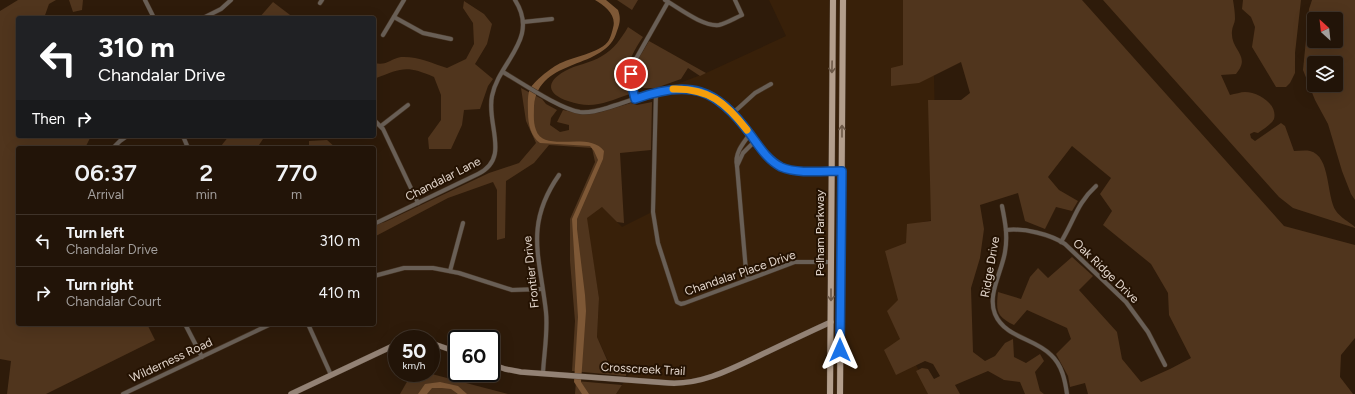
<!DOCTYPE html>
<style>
body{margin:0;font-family:Figtree,sans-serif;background:#2a1d12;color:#f1f3f6;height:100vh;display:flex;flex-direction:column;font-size:15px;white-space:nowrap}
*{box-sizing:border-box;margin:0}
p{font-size:13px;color:#a29e9c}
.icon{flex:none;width:22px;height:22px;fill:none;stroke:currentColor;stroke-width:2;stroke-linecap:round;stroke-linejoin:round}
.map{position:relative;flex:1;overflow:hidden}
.side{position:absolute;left:16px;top:146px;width:360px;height:180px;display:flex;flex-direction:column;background:#221408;border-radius:4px;box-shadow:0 4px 16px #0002,0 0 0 1px #3f3329}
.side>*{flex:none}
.top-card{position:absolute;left:16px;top:16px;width:360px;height:122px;border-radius:4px;box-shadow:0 4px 16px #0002,0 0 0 1px #3f3329;background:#202124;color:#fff;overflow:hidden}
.needle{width:26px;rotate:333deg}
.fabs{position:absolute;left:1307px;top:12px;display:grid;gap:8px}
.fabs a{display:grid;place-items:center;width:36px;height:36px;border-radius:4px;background:#221408;box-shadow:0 4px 16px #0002,0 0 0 1px #3f3329;font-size:20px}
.speed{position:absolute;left:388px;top:330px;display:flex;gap:8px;font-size:20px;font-weight:700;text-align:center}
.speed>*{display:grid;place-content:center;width:52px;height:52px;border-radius:50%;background:#221408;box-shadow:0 4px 16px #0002,0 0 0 1px #3f3329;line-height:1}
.speed small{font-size:10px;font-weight:400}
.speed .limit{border:2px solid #111;border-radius:6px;background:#fff;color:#111}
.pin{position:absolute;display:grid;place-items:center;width:34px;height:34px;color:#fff;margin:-17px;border:2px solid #fff;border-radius:50%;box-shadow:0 1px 4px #0007}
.me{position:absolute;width:44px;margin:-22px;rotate:0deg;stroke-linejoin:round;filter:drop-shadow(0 0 3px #0008)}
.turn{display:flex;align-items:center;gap:14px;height:84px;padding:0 16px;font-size:18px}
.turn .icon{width:52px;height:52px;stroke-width:2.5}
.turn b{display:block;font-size:28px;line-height:34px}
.then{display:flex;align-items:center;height:38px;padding:0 16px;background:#0003;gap:8px;font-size:15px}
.eta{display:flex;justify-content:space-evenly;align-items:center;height:68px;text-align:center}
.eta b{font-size:24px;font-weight:600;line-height:28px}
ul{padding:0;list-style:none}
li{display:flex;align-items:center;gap:12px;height:52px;padding:0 16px;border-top:1px solid #3f3329}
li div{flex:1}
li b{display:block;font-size:15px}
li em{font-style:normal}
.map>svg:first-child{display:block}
.built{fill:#382009}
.green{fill:#50351d;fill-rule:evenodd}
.water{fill:#7e5836}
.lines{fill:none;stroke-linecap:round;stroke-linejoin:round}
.street-casing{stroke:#473525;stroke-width:5}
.secondary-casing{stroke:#473525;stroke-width:6}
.primary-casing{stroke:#473525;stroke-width:7}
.street{stroke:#695f56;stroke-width:4}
.secondary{stroke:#938275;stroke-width:5.5}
.primary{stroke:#b39e8c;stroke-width:6}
.oneway{stroke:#6c5847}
.route-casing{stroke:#114b97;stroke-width:10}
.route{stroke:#1a73e8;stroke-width:7}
.slow{stroke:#f59e0b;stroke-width:7}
.labels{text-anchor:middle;stroke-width:4;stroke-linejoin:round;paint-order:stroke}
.street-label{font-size:12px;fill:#e2d5cb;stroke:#241202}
</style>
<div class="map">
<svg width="1355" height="394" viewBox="0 0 1355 394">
<rect width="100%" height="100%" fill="#2e1b0a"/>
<polygon class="built" points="769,0 907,0 907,71 934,76 937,219 909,225 903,298 903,340 931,394 616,394 629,374 610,365 597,337 599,298 586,218 602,207 622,227 656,210 656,92 706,73 786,36"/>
<g class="green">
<path d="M18 0H56L49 4 44 18H18C18 26 19 35 18 44 17 55 12 64 18 75V136H91L85 148H18V324H147L155 340 46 394H7L11 361 0 359V11Z"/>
<polygon points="69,0 83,0 82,10 73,12"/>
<polygon points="617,0 638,0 632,10"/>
<path d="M903 0H1082L1284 226 1355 245V338L1341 355 1340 377 1353 394H1088L1085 383 1070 387 1068 376 1056 354 1071 339 1067 328 1027 310 1014 325C996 316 996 311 998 292L1021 299 1030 277 1038 268 1048 278 1072 257 1093 276 1079 290 1117 332 1122 359 1141 382 1170 369 1191 358 1169 315 1168 293 1151 264 1103 225 1112 211 1100 194 1111 178 1072 146 1048 177 1059 190 1078 201 1072 211 1056 207 1045 229 1025 221 1018 193 980 205 984 229 980 258 971 288 973 352 985 361 995 356 1005 343 1013 339 1014 357 1026 363 1040 354 1044 361 1035 372 1040 391 1044 394H1025L1020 382 1004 380 988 371 955 385 960 394H928L916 371 922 368 928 369 934 379 940 376 933 364 925 361 896 375 884 350 900 339 887 311 898 300 885 251 906 243 907 224 931 221 928 100H961L970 93 961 62 919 83 891 86V68L903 65Z"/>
<path d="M1103 0H1233C1234 6 1235 13 1235 19 1235 23 1232 27 1232 31 1230 51 1252 55 1236 74L1221 75 1230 95C1235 94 1241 92 1245 92 1258 92 1278 104 1274 119 1271 125 1263 129 1258 133L1254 132 1250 134 1251 138 1255 141 1281 123 1285 126 1294 151C1299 151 1305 150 1310 151 1331 156 1326 196 1336 211 1340 217 1349 222 1355 227V228L1293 208 1279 197Z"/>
<polygon points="1243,0 1301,0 1295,53 1295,73 1290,83 1286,87 1276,87 1252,47 1255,27 1251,17 1242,9"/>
<path d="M1312 0H1355V200L1351 194 1342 171 1328 124 1315 100 1303 70 1309 9ZM1314 19H1336V41H1314ZM1314 63H1336V85H1314Z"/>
<path d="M464 1 484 14 492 24 487 44 475 64 493 79 488 86 480 109 464 110 462 125 451 149H429L428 138 441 120V95L434 77C406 65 402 68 374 79V63C387 66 390 59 401 57 417 56 432 63 447 68L466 59 474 44 473 23 463 8Z"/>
<polygon points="273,2 294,18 259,18"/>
<path d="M628 27 643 37C632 53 620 75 630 94 606 102 593 110 568 101 547 94 545 82 565 71 575 65 591 63 602 56 614 49 621 39 628 27Z"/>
<path d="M649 41 706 73 700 76 688 68 681 79 656 88H644L636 84C630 68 641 55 649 41Z"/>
<polygon points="521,88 542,99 546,104 557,110 551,118 550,125 560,132 569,130 569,125 557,122 563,110 578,113 597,113 631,103 637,105 652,102 651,150 620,153 624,223 617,222 602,207 587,218 599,298 597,337 611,369 626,374 626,376 572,371 575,321 570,261 570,219 595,162 592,148 549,145 534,163 506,181 505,238 497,240 497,190 493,182 448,198 374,237 374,225 385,222 489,173 519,163 536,143 526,121"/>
<polygon points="229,136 265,136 257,148 221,148 221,146"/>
<polygon points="327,140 336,148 309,148 309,141"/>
<polygon points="427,373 428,373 508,394 400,394 408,380"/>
<polygon points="576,381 622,385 616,394 575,394"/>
</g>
<g class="water">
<path d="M595 0H606L618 10C621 18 620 23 617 31 606 71 539 56 534 106 534 115 533 122 536 130 544 154 589 130 604 151L603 159 577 219V229L585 295 586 311 581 382 589 394H582L574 382 578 317 572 219 598 160 594 151 590 146 540 143C531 137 528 124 528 113 528 107 527 95 530 89 534 81 550 69 557 65 570 57 602 53 609 40 611 36 612 32 613 28 617 15 605 6 595 0Z"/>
<polygon points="440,382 458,386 467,394 458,394 451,389 442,388 432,388 427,394 418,394 425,384"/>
</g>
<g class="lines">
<defs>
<g id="street">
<polyline points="145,0 154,18"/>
<path d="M665 0C679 8 703 27 719 25 727 23 735 18 742 15L735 0"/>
<polyline points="320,3 322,0"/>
<polyline points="394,17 423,33 451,39"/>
<polyline points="203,18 221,9 231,0"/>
<polyline points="523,22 552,19"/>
<polyline points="383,35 404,0"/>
<path d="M503 72C522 83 560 109 580 112 591 113 600 110 610 107 641 98 672 81 704 93 745 107 753 162 793 170L832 171"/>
<polyline points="656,92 653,212 658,243 677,302 681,304 685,303 795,262 831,262"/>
<polyline points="635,99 631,82 633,64 668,2"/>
<polyline points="733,113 755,93 771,84"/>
<polyline points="374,120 383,129 418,203"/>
<polyline points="381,126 408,105"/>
<path d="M750 134C743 143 734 154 737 166L743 153 755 141"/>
<polyline points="183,136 188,148"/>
<polyline points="113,148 120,141 127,136"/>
<polyline points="737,166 746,271 748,279"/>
<path d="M1002 206C1005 221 1008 236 1005 252 1002 271 987 295 995 314 1005 338 1035 338 1051 355 1062 365 1065 380 1067 394"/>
<path d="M374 224 478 174C511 158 486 124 492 96 499 61 540 39 515 0"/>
<path d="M1006 230C1024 228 1050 234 1065 244L1126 302 1148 332 1165 365"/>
<path d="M1061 242C1074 221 1077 203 1096 186"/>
<polyline points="450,271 463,223"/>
<polyline points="374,276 404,268 433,268 459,273 512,290 542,289"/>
<polyline points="185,324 202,357"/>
<polyline points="308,324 331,375"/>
<path d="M543 373C544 353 548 332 546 312 540 257 524 225 559 175"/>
<polyline points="123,394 271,324"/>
</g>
<g id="secondary">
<polyline points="431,343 457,352"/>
<path d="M491 364 505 369 521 372 669 383C704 385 735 367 767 352 788 342 809 332 831 322"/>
<polyline points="291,394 397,344"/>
</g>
<g id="primary">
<polyline points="830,394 833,0"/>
<polyline points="840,394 843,0"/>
</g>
</defs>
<use href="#street" class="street-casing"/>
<use href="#secondary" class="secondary-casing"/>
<use href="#primary" class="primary-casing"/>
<use href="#street" class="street"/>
<use href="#secondary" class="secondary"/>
<use href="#primary" class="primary"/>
</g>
<defs><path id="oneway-shaft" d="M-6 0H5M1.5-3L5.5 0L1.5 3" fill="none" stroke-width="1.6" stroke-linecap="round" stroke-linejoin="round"/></defs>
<g class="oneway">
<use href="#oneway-shaft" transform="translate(832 67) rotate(91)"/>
<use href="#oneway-shaft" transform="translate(842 131) rotate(-90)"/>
<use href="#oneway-shaft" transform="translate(831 295) rotate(90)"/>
</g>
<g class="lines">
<defs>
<path id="route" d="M631 74V82L635 99C690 79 716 88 750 134 759 146 767 160 781 167 797 174 824 171 842 171L840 350"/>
</defs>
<use href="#route" class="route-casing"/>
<use href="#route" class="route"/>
<path class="slow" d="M673 89C709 88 726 103 747 130"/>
</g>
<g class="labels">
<g class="street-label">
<text transform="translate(443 179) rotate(-27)" y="4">Chandalar Lane</text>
<text transform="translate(820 233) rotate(-90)" y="4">Pelham Parkway</text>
<text transform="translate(990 267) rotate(-80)" y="4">Ridge Drive</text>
<text transform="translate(1106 271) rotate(44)" y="4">Oak Ridge Drive</text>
<text transform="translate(531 272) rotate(-96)" y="4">Frontier Drive</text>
<text transform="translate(740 273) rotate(-19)" y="4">Chandalar Place Drive</text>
<text transform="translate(171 360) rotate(-25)" y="4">Wilderness Road</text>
<text transform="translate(643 369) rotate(3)" y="4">Crosscreek Trail</text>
</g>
</g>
</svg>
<div class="fabs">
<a><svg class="needle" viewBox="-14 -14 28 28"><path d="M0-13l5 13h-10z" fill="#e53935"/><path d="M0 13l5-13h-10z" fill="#a29e9c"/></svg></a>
<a><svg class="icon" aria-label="layers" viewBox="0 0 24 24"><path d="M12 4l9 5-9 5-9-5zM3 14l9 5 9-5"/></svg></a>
</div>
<div class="speed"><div>50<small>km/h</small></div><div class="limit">60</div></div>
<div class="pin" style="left:631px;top:74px;background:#d93025"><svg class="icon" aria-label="arrive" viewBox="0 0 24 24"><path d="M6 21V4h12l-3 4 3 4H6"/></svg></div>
<svg class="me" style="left:840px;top:350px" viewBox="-20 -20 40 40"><path d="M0-17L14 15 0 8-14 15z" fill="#1a73e8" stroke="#fff" stroke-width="4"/></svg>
<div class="top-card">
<div class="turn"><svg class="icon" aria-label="left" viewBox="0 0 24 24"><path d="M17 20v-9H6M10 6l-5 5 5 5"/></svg><div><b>310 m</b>Chandalar Drive</div></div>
<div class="then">Then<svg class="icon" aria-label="right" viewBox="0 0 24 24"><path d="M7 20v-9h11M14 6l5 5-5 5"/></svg></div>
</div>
<section class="side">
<div class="eta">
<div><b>06:37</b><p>Arrival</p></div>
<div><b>2</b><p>min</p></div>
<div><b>770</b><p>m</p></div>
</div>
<ul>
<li><svg class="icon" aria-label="left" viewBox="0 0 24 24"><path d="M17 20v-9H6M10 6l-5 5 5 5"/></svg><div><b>Turn left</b><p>Chandalar Drive</p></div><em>310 m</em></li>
<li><svg class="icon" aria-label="right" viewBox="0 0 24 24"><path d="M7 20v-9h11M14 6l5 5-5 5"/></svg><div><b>Turn right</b><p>Chandalar Court</p></div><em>410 m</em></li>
</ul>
</section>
</div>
